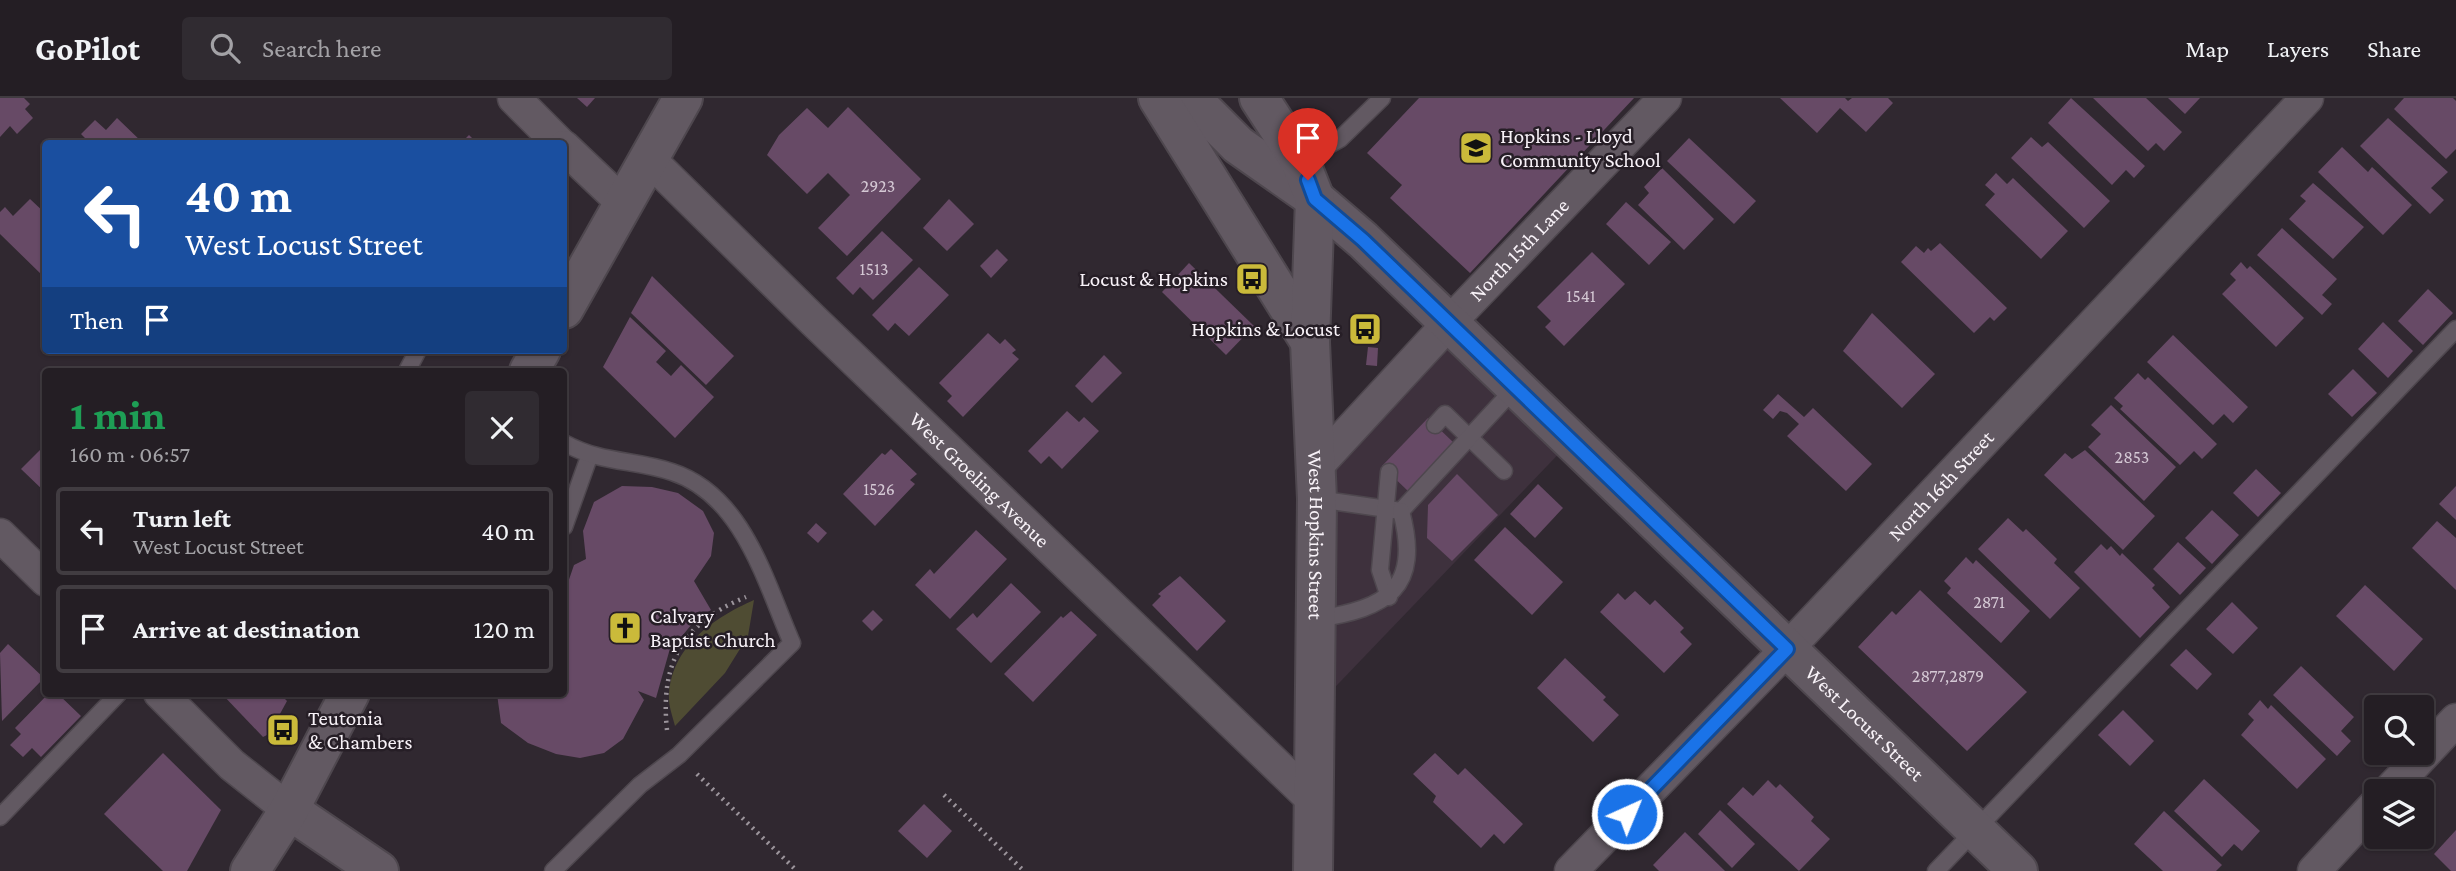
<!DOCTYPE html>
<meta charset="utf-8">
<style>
body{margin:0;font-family:"Crimson Pro",serif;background:#302b31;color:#f1f3f6;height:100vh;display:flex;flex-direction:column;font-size:26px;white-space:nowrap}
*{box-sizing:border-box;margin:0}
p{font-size:23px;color:#a3a2a6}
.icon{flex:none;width:38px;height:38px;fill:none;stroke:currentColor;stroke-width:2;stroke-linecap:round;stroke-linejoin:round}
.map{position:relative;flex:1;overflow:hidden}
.sheet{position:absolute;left:42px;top:270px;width:525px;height:329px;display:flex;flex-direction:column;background:#241e24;border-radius:7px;box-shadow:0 2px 5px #0004,0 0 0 2px #413c41}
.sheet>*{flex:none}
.top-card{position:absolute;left:42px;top:42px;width:525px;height:214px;border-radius:7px;box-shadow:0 2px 5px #0004,0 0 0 2px #413c41;background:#1a4fa0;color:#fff;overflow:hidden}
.fabs{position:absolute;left:2364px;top:597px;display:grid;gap:14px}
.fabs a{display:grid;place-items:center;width:70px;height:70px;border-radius:7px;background:#241e24;box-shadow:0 2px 5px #0004,0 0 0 2px #413c41;font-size:35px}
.pin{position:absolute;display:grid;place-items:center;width:60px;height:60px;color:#fff;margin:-72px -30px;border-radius:50% 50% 50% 0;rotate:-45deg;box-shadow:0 0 7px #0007}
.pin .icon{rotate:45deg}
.me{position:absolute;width:77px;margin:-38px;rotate:44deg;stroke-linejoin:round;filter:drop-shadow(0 0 5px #0008)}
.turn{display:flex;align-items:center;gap:24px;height:147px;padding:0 28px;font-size:32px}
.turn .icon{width:91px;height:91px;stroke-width:2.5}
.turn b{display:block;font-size:49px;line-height:60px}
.then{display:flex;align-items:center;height:66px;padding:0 28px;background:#0003;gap:14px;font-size:26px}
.round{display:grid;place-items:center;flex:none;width:74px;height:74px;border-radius:7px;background:#302b31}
.head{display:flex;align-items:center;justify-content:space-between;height:119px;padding:0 28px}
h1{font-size:42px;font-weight:700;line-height:52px;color:#1e9e55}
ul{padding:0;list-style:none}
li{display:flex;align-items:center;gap:21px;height:88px;margin:0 14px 10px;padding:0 14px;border:4px solid #413c41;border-radius:7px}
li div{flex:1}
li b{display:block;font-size:26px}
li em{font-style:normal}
header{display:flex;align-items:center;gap:42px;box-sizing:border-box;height:98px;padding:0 35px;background:#241e24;border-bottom:2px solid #413c41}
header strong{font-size:33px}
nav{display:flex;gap:38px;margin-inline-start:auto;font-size:24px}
.search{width:490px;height:63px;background:#302b31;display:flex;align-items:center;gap:18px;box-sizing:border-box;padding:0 24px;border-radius:7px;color:#a3a2a6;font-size:26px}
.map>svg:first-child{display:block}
.built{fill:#3e313d}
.green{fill:#4f4c33}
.building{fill:#674a66}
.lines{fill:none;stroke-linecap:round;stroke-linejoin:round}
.service-casing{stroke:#4e474e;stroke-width:19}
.minor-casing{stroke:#4e474e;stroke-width:35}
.tertiary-casing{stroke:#4e474e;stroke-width:42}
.secondary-casing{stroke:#4e474e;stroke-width:42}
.path{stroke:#9c959c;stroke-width:4.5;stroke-dasharray:2 5;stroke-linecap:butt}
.service{stroke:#625962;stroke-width:16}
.minor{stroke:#625962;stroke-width:32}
.tertiary{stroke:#625962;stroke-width:38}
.secondary{stroke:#625962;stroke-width:38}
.route-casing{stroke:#114b97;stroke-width:18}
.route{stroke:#1a73e8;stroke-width:12}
.labels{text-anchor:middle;stroke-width:5;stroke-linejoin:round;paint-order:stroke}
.number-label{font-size:18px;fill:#d4c8d4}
.poi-label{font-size:21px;fill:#f8f2f8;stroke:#261e26;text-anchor:start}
.street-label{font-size:21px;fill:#f8f2f8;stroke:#261e26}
</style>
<header>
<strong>GoPilot</strong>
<div class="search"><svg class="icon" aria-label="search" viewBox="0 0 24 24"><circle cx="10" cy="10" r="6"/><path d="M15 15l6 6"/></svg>Search here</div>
<nav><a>Map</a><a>Layers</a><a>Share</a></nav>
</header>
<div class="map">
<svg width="2456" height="773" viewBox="0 0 2456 773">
<rect width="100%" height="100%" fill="#302830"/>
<polygon class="built" points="1449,225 1571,343 1317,608 1317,368"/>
<path class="green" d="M754 502 748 538 725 575 675 628C673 620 669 609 669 601 669 550 713 520 754 502Z"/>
<g class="building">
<polygon points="0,0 24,0 30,6 25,11 33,20 17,36 10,28 0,39"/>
<polygon points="577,0 595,0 587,9"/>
<polygon points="1419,0 1634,0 1470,175 1390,100 1402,87 1367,55"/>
<polygon points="1780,0 1845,0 1848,3 1852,0 1888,0 1893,5 1866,34 1840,10 1817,35"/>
<polygon points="2071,0 2145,68 2134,80 2126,72 2112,87 2048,25"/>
<polygon points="2093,0 2146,0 2182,34 2164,53 2156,45 2148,53"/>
<polygon points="2168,0 2200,0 2185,16"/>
<polygon points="2404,0 2453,0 2456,3 2456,51 2446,61 2394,11"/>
<polygon points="848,9 921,81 847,158 818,130 850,97 828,75 807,96 767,57 779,37 807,10 828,30"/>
<polygon points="117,20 144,46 91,46 81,36 95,22 106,32"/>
<polygon points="2388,20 2448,74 2431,90 2444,102 2430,116 2360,48"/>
<polygon points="469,37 478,46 460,46"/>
<polygon points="2031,39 2042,49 2048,44 2110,103 2084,130 2011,60"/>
<polygon points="1689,40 1756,103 1734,126 1667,63"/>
<polygon points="2342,49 2368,74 2372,69 2412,107 2383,137 2318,74"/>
<polygon points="1662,70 1714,121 1684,152 1638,107 1649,95 1644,89"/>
<polygon points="1996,75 2007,86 2013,80 2068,133 2041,161 1985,107 1995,96 1985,87"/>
<polygon points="2313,85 2364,129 2333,161 2289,121 2306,103 2300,98"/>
<polygon points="30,101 46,116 46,175 43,178 0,136 0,114 5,109 13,118"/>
<polygon points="949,101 974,126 947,153 923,130"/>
<polygon points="1626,104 1671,144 1649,167 1606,126"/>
<polygon points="2282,130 2337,181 2322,197 2332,206 2322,217 2257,157"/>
<polygon points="882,133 913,162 873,202 860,189 853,197 836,180"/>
<polygon points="1940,145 2007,210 1994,223 1990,219 1974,235 1901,164 1916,148 1924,155 1928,150 1931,153"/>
<polygon points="997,151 1008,162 991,180 980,168"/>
<polygon points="1592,154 1625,186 1564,248 1545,229 1551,223 1537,209"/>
<polygon points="2241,164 2247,171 2250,168 2304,220 2276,249 2222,196 2236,182 2230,176"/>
<polygon points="1189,165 1254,228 1226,257 1162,194"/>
<polygon points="919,169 949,197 909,238 895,225 888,233 872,217"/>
<polygon points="652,178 734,258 706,287 631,215"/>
<polygon points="2428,191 2453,215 2423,247 2398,223"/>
<polygon points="1872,215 1935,276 1902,310 1843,253"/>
<polygon points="630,219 666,253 656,264 671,278 681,267 714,299 675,340 603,269"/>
<polygon points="2383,224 2413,253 2388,280 2358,251"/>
<polygon points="988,235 1000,246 1005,241 1016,252 1012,255 1019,261 963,319 947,303 952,298 939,285"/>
<polygon points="2173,237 2248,309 2233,325 2224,316 2213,327 2147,264"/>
<polygon points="1368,249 1378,250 1377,268 1366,267"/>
<polygon points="1104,257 1122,275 1092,305 1075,288"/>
<polygon points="2353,271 2377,295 2352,319 2328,296"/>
<polygon points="2138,275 2145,282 2148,279 2217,346 2202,361 2194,353 2180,367 2120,311 2123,308 2114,300"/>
<polygon points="1778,296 1804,319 1813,310 1872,366 1846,393 1787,338 1799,326 1787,315 1780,313 1773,321 1763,312"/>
<polygon points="2111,307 2176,369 2144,403 2088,349 2101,336 2091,327"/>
<polygon points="1067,313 1079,324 1084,319 1099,333 1062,371 1049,358 1041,366 1028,353"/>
<polygon points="1428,320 1455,346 1409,394 1382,368"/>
<polygon points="46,346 46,395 21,371"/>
<polygon points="891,351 917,376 910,382 915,386 875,428 843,396 882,355 885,357"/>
<polygon points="2085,352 2155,418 2123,452 2044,377 2065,355 2072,361"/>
<polygon points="2256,371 2281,395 2258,419 2233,395"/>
<polygon points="1457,376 1498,417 1452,463 1427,440 1428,407"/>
<polygon points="1538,386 1563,410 1535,440 1510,416"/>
<polygon points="622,388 652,389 678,395 703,413 714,435 711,458 694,483 711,512 696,521 669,554 656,600 638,593 644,602 623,641 604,655 580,660 556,656 528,645 501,625 497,596 564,595 564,496 574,467 586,461 583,433 594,404"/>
<polygon points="2456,388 2456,422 2439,406"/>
<polygon points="2212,412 2239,437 2212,466 2185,440"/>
<polygon points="2008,420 2023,434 2026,431 2057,461 2054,465 2080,490 2050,521 1978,451"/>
<polygon points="2437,423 2456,440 2456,492 2412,450"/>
<polygon points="816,425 827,435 818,445 807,435"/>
<polygon points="1505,429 1563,484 1532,517 1474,462"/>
<polygon points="976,432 1007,461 950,521 915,487 930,471 934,476"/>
<polygon points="2178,444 2206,470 2180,497 2153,471"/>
<polygon points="2101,446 2107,452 2111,448 2120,458 2122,455 2155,487 2152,490 2170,509 2140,540 2074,474"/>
<polygon points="1966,459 1973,466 1976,462 2030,513 2001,545 1947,495 1951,490 1944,483"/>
<polygon points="1180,478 1226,523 1197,553 1152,507 1161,498 1158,496"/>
<polygon points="1011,485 1041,514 991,565 956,531 973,515 977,520"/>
<polygon points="2365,487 2423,541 2394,573 2336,518"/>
<polygon points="1920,492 2027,594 1967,653 1858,549 1892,513 1896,517"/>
<polygon points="1635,493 1650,507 1655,502 1684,530 1680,534 1692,546 1664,575 1600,514 1618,495 1625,502"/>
<polygon points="2232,504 2258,530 2233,556 2206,531"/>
<polygon points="873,512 883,522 872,533 862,523"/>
<polygon points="1071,513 1097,537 1033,604 1004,576 1061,518 1063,520"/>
<polygon points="8,546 44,580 2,623 0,555"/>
<polygon points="2186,551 2212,576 2197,592 2170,567"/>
<polygon points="1565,560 1606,599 1603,602 1619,617 1593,644 1537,590"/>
<polygon points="2301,568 2354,619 2341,633 2351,643 2337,658 2273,597"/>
<polygon points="49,595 57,595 81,618 41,659 32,650 23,659 10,647 21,636 15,630"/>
<polygon points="221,595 279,595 287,603 269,636 263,639"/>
<polygon points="2260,602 2268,611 2271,607 2326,661 2297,691 2241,637 2254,622 2248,616"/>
<polygon points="2123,612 2154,643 2130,668 2098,637"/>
<polygon points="163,655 221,712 187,773 163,773 104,716"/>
<polygon points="1435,655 1458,677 1465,670 1523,726 1504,746 1494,736 1481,750 1433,704 1436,698 1413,676"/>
<polygon points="2204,681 2260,733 2242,753 2234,746 2222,759 2174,713"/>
<polygon points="1768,682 1776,690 1780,686 1814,719 1811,723 1830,741 1799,773 1727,706 1743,689 1753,698"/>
<polygon points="924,706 952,733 927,760 898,733"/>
<polygon points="1720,712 1755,746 1732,770 1698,736"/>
<polygon points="2164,713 2222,767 2216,773 2163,773 2134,746"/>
<polygon points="2456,732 2456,773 2451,773 2434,756"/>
<polygon points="1685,734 1725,773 1659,773 1653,767"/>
</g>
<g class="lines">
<defs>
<g id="service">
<polyline points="1300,63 1340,41 1382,0"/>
<polyline points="407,273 418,252"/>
<polyline points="1435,327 1445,316 1504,373"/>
<polyline points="1317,401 1401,413 1515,290"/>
<polyline points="564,429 589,359"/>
<polyline points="1389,499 1380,472 1389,374"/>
<path d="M1317 521C1387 510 1422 491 1401 413"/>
<polyline points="0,719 119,595"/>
<path d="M553 773 640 687 679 657 792 545C765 483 743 397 672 374 633 361 603 366 564 345"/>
<polyline points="1936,773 2456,231"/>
</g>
<g id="minor">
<polyline points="514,0 560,46"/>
<polyline points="564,49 623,105"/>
<path id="s1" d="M648 60 814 223 1314 703"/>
<path id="s2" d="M1317 368 1449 225 1665 0"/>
<polyline points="0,437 46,482"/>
<polyline points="160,595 232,667 289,712"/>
<polyline points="2389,693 2456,622"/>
<path id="s3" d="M1571 773 1787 551 2307 0"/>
<polyline points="2314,773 2376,706"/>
</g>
<g id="tertiary">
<path id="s4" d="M1191 0 1238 47 1315 101 1363 142 2018 773"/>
<polyline points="289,712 379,773"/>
</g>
<g id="secondary">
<polyline points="1158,0 1310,244"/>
<path id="s5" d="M1259 0 1300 63 1315 101 1310 244 1317 401 1313 773"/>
<polyline points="564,211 683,0"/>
<polyline points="529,273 541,252"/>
<polyline points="250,773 289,712 350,595"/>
</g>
</defs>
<use href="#service" class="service-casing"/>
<use href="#minor" class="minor-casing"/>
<use href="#tertiary" class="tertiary-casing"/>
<use href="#secondary" class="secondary-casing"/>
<g class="path">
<path d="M667 632C660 565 682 525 746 499"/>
<polyline points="697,676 797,773"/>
<polyline points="944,697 1024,773"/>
</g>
<use href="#service" class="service"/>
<use href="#minor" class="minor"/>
<use href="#tertiary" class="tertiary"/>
<use href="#secondary" class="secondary"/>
</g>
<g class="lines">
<defs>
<polyline id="route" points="1308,82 1315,101 1363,142 1787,551 1627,716"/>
</defs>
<use href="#route" class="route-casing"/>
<use href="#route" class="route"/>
</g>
<defs>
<symbol id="school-square" viewBox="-11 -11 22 22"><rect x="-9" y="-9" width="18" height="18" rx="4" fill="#caba3a" stroke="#261e26"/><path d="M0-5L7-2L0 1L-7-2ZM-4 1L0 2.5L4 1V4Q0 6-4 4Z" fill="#111"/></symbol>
<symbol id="bus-square" viewBox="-11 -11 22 22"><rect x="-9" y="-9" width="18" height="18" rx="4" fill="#caba3a" stroke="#261e26"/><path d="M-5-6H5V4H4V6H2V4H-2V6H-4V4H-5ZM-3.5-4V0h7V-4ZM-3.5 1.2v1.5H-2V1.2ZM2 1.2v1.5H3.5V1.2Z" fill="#111"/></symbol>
<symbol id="church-square" viewBox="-11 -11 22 22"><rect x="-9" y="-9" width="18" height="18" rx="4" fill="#caba3a" stroke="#261e26"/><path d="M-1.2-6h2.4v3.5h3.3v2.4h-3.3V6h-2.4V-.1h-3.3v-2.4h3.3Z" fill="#111"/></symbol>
</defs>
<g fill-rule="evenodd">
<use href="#school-square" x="1457" y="31" width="38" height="38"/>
<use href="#bus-square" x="1233" y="162" width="38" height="38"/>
<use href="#bus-square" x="1346" y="212" width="38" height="38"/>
<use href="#church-square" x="606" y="511" width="38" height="38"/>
<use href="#bus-square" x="264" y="613" width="38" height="38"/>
</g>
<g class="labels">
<g class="number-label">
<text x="878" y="94">2923</text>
<text x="874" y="177">1513</text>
<text x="1581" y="204">1541</text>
<text x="2132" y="365">2853</text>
<text x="879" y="397">1526</text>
<text x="1989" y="510">2871</text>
<text x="1948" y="584">2877,2879</text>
</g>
<g class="poi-label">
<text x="1500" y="45">Hopkins - Lloyd<tspan x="1500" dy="24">Community School</tspan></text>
<text x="1228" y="188" text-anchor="end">Locust &amp; Hopkins</text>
<text x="1340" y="238" text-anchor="end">Hopkins &amp; Locust</text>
<text x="650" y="525">Calvary<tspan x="650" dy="24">Baptist Church</tspan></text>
<text x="308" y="627">Teutonia<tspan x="308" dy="24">&amp; Chambers</tspan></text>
</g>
<g class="street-label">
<text dy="7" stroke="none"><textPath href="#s2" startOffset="296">North 15th Lane</textPath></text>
<text dy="7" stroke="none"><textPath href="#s1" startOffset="462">West Groeling Avenue</textPath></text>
<text dy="7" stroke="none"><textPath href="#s3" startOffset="534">North 16th Street</textPath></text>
<text dy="7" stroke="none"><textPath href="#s5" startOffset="452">West Hopkins Street</textPath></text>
<text dy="7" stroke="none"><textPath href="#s4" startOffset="920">West Locust Street</textPath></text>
</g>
</g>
</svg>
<div class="fabs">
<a><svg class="icon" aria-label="search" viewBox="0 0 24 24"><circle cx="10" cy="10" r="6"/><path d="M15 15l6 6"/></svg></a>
<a><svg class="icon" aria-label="layers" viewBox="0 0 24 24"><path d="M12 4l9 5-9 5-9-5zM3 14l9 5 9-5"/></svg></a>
</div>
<div class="pin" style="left:1308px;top:82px;background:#d93025"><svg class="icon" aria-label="arrive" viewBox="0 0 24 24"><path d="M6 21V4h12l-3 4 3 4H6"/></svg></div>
<svg class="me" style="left:1627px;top:716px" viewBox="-20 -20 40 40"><circle r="17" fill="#1a73e8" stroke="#fff" stroke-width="3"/><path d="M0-11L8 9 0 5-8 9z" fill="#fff"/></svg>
<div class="top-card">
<div class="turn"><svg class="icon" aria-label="left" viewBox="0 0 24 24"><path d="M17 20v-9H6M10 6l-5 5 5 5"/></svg><div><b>40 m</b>West Locust Street</div></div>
<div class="then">Then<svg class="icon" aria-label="arrive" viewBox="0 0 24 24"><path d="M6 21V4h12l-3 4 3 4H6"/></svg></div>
</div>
<section class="sheet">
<div class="head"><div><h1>1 min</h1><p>160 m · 06:57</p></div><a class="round"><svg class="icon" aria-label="close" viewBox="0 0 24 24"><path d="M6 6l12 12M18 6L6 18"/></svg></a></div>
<ul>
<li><svg class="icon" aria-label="left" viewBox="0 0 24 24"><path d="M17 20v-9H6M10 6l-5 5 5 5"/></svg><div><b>Turn left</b><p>West Locust Street</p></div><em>40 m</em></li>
<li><svg class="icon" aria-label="arrive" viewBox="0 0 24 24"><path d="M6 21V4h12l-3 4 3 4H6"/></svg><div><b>Arrive at destination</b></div><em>120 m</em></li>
</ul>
</section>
</div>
